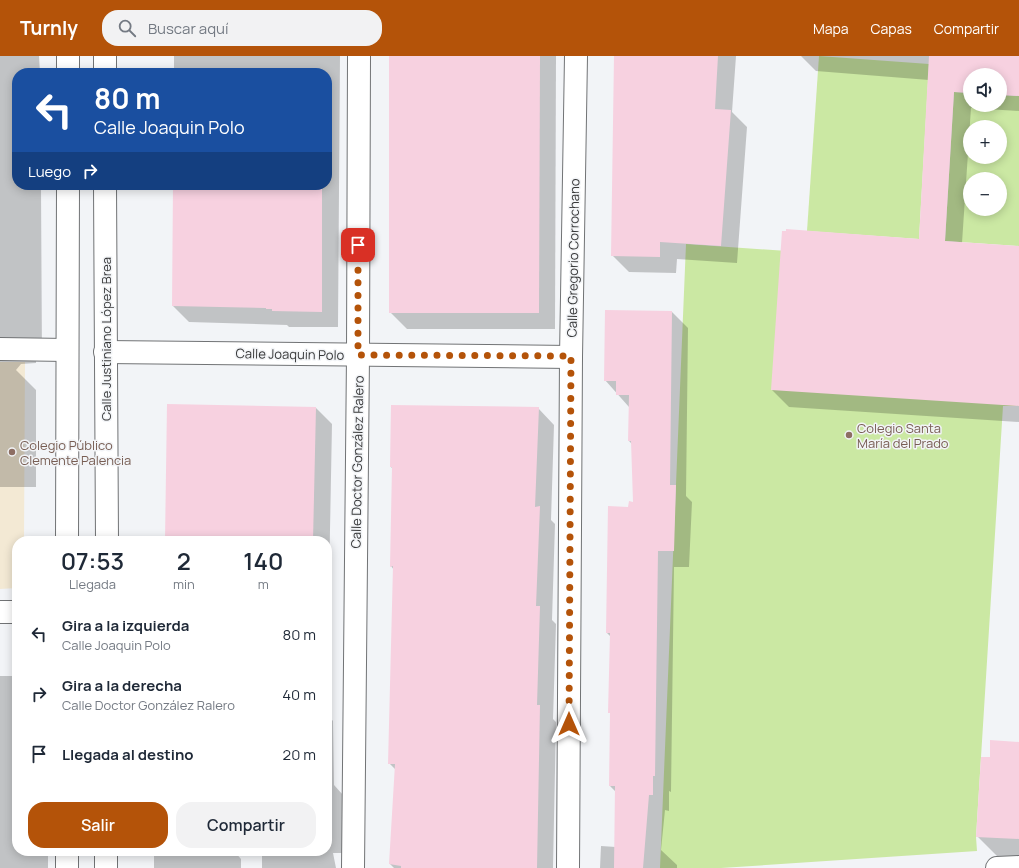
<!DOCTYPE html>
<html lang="es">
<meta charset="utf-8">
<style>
body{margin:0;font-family:Manrope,sans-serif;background:#f2f2f3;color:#1f2937;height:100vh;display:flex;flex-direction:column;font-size:15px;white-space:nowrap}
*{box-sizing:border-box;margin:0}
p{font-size:13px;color:#747a83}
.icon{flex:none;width:22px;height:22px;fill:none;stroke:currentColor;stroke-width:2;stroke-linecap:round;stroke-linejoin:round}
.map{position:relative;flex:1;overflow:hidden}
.details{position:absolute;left:12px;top:480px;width:320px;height:320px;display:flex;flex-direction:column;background:#fff;border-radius:16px;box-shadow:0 2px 10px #0003}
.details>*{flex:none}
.top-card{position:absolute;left:12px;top:12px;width:320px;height:122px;border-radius:16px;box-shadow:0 2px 10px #0003;background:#1a4fa0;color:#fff;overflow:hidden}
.controls{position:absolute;left:963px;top:12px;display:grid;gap:8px}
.controls a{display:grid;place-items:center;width:44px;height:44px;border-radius:50%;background:#fff;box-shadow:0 2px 10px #0003;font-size:20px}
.pin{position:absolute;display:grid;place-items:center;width:34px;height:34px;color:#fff;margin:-17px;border-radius:8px;box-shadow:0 2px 6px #0006}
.me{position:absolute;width:44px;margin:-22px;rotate:0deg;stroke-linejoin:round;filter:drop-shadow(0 0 3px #0008)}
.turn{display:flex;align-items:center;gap:14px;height:84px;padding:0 16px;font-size:18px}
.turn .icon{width:52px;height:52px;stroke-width:2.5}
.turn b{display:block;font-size:28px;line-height:34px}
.then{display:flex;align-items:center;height:38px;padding:0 16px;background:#0003;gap:8px;font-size:15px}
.eta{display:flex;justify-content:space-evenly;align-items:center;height:68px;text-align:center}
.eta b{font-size:24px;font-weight:600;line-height:28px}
.action{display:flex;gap:8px;margin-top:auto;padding:8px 16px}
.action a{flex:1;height:46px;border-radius:16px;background:#b45309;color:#fff;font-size:16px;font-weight:600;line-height:46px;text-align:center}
.action a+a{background:#f2f2f3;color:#1f2937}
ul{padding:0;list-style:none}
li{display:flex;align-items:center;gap:12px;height:60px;padding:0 16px}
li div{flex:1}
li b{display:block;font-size:15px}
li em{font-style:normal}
header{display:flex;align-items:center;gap:24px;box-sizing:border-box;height:56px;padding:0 20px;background:#b45309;color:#fff}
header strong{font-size:19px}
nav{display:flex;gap:22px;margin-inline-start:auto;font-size:14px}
.search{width:280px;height:36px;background:#f2f2f3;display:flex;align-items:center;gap:10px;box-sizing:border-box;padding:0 14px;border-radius:16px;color:#747a83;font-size:15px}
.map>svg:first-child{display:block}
.education{fill:#f3e9d4}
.green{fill:#cbe8a3;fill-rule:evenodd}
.shadow{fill:#0003;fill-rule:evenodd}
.building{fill:#f7d1e0}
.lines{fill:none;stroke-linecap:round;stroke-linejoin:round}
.minor-casing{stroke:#717375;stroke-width:24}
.minor{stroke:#fff;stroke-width:22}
.route{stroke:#b45309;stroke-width:7;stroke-dasharray:0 12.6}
.education-dot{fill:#8d6e63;stroke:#f2f4f7;stroke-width:1.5}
.labels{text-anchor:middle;stroke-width:3;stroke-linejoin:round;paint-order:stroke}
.street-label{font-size:13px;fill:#38393a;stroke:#f2f4f7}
.education-label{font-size:13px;fill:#785e54;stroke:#f2f4f7;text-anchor:start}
</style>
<header>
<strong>Turnly</strong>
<div class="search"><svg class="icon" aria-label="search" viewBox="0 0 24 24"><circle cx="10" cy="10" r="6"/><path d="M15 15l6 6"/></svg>Buscar aquí</div>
<nav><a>Mapa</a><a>Capas</a><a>Compartir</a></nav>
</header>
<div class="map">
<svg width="1019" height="812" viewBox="0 0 1019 812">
<rect width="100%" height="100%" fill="#f2f4f7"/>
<polygon class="education" points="0,306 25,306 24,485 17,485 17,532 0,533"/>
<g class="green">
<polygon points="819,0 929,8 919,183 807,175"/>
<path d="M954 36 970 37V49H1000V39L1019 40V190L945 185ZM970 71H1000V101H970ZM970 123H1000V153H970Z"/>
<polygon points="686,188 1019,211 1019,350 1003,350 976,781 977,795 721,812 660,812"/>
</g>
<g class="shadow">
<polygon points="0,0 39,0 40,17 17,17 17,129 41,129 42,304 36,304 36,307 21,308 16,314 36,334 36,431 0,431"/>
<polygon points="174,0 340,0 338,271 289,271 287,269 189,266 173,250 173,129 327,129 327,17 174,17"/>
<polygon points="390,0 556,0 555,273 407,273 390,256"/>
<polygon points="615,0 736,0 732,56 747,71 737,207 677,203 676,217 629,216 612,199"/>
<path d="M801 0H1019V55L971 52 962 187 1019 191V366L789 351 772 334 920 184 929 24 816 15ZM970 19H1000V49H970Z"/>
<polygon points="606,255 672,256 688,272 686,440 692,446 689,511 674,511 671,736 669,735 669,755 665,754 661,794 677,809 677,812 600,812 601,790 616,791 616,736 610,730 611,581 607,577 629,452 634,447 632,388 629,385 629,351 605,324"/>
<polygon points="168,349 316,352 332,368 327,634 327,485 166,485"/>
<polygon points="538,352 554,369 551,464 555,468 552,564 556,568 553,663 556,666 553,812 394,812 390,808 396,714 389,707 394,514 391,510 393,413 391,411"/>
<polygon points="0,620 17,620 17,795 48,795 48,812 0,812"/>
<polygon points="327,658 333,665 334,729 343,739 343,797 333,797 336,812 262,812 262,795 327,795"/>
<polygon points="1019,687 1019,811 1007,810 977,780 991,701"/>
<polygon points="154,795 234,795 241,803 241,812 154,812"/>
</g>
<g class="building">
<polygon points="389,0 540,0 539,257 389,257"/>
<polygon points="614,0 718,0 715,53 731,54 721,190 660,186 660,201 611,200"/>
<polygon points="929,0 1019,0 1019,40 1000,39 1000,19 970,19 970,37 954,36 945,185 1019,190 1019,350 771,334 782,175 786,175 786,173 919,183"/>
<polygon points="173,129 322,129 322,256 272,255 272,253 266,253 266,252 172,250"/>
<polygon points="605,254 672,255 670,429 676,429 674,495 658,495 655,720 653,720 653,739 649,739 643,812 614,812 615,730 609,730 610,657 608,657 610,577 606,577 608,450 628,451 629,445 633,446 631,385 628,385 629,339 616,339 616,325 604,325"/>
<polygon points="167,348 316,351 313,485 165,485"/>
<polygon points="391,349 539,351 535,451 540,450 536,550 540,550 537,649 540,649 537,812 401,812 401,810 389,808 395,708 388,708 393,510 390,511 392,411 390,411"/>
<polygon points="990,684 1019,686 1019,783 976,781 981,701 990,701"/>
</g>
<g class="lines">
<defs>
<g id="minor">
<polyline points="105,0 105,17"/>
<polyline points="68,17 68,0"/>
<polyline points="105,129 107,485"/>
<polyline points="0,293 67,294"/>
<polyline points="105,296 571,301"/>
<polyline points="67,485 68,129"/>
<polyline points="0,556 17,556"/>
<polyline points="67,795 67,812"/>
<polyline points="106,812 106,795"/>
<polyline points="353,812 358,299 359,0"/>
<polyline points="568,812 571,301 576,0"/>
<polyline points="997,812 1019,811"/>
</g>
</defs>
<use href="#minor" class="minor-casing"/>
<use href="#minor" class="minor"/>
</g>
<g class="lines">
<polyline class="route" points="358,189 358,299 571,300 569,668"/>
</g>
<g class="education-dot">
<circle cx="849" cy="379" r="4"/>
<circle cx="12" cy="396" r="4"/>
</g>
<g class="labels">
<g class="street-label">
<text transform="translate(573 202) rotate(-89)" y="5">Calle Gregorio Corrochano</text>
<text transform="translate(106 283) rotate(-90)" y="5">Calle Justiniano López Brea</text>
<text transform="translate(290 298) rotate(1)" y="5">Calle Joaquin Polo</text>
<text transform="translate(357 406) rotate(-89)" y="5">Calle Doctor González Ralero</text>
</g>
<g class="education-label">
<text x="857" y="377">Colegio Santa<tspan x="857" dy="15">María del Prado</tspan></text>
<text x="20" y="394">Colegio Público<tspan x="20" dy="15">Clemente Palencia</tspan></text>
</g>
</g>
</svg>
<div class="controls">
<a><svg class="icon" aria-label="sound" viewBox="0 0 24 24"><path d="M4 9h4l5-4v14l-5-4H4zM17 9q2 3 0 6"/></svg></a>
<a>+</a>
<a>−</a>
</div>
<div class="pin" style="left:358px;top:189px;background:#d93025"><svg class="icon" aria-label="arrive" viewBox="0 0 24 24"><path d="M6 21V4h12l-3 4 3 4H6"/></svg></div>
<svg class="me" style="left:569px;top:668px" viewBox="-20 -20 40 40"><path d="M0-17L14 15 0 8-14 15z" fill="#b45309" stroke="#fff" stroke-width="4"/></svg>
<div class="top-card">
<div class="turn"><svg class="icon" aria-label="left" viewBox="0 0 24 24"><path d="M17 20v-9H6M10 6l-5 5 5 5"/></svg><div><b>80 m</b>Calle Joaquin Polo</div></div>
<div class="then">Luego<svg class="icon" aria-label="right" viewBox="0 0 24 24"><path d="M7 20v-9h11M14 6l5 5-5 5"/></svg></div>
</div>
<section class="details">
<div class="eta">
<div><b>07:53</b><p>Llegada</p></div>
<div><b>2</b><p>min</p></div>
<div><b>140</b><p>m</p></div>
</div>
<ul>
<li><svg class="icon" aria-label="left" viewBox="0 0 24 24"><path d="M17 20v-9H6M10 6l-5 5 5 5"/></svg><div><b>Gira a la izquierda</b><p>Calle Joaquin Polo</p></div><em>80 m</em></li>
<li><svg class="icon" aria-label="right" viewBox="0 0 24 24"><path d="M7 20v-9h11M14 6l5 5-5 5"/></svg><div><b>Gira a la derecha</b><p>Calle Doctor González Ralero</p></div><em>40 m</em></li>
<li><svg class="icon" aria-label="arrive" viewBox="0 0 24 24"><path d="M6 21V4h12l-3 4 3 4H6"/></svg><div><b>Llegada al destino</b></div><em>20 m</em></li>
</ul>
<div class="action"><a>Salir</a><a>Compartir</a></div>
</section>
</div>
